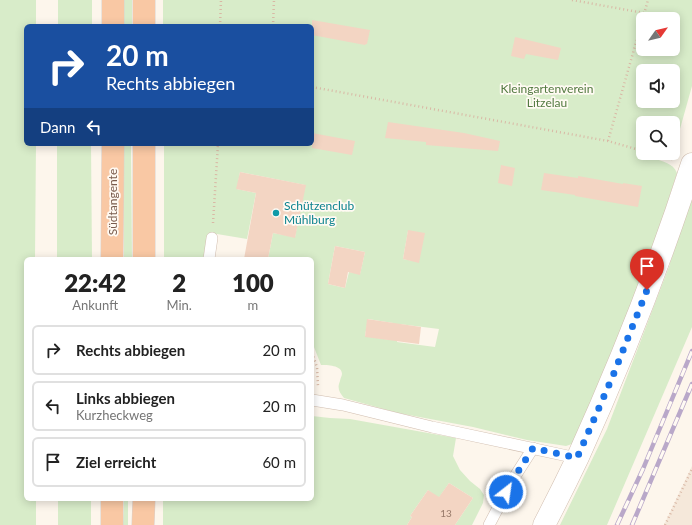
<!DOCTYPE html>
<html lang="de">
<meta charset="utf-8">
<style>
body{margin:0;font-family:Lato,sans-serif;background:#f6f6f6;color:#222;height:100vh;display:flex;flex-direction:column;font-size:15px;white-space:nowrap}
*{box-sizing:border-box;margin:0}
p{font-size:13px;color:#767676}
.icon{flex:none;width:22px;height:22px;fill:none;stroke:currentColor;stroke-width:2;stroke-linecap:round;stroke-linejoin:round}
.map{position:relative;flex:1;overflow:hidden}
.details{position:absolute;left:24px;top:257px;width:290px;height:244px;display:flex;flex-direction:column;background:#fff;border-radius:6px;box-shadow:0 2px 10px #0003}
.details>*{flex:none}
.top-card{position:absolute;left:24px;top:24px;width:290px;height:122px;border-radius:6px;box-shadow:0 2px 10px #0003;background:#1a4fa0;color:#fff;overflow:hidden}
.needle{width:26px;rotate:56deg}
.tools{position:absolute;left:636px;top:12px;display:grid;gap:8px}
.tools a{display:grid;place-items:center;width:44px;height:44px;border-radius:6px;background:#fff;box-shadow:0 2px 10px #0003;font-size:20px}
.pin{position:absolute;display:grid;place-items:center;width:34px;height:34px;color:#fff;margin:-41px -17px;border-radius:50% 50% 50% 0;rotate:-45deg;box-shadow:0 0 4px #0007}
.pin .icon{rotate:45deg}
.me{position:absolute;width:44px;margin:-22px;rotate:30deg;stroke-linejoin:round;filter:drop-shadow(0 0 3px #0008)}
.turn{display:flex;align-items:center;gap:14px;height:84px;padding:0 16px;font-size:18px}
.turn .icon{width:52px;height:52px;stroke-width:2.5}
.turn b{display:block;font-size:28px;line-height:34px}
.then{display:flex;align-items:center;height:38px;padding:0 16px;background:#0003;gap:8px;font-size:15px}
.eta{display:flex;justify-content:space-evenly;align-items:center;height:68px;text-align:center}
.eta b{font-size:24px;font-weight:800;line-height:28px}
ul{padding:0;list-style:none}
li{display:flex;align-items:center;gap:12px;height:50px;margin:0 8px 6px;padding:0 8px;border:2px solid #e0e0e0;border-radius:6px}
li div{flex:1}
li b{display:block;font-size:15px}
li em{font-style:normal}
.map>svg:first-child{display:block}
.residential{fill:#f5e8da}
.green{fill:#d8ecc9;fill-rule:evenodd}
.building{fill:#f3d5c3}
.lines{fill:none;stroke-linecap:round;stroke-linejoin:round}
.service-casing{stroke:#d1beb0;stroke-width:12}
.minor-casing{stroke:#d1beb0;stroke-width:23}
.trunk-casing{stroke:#dad1cd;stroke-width:23}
.path{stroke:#d9b8a5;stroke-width:2.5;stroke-dasharray:1 3;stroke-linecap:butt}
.service{stroke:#fff;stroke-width:11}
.minor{stroke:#fff;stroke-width:22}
.trunk{stroke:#f9c8a4;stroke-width:22}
.rail-casing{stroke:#b9a8c9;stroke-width:4.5}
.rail{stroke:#fffaf3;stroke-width:3;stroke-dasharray:9;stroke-linecap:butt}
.route{stroke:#1a73e8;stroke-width:7;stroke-dasharray:0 12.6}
.culture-dot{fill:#0f9aa8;stroke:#fffaf3;stroke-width:1.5}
.labels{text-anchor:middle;stroke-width:3.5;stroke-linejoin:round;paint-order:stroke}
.number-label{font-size:10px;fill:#987a6a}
.park-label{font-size:12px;fill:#537a41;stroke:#fffaf3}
.street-label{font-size:12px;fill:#7a5c4d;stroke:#fffaf3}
.culture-label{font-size:12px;fill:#0d838f;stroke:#fffaf3;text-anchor:start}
</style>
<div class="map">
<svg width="692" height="525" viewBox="0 0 692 525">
<rect width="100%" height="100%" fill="#fdf6ec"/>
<polygon class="residential" points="692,466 692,525 664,525"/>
<g class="green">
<polygon points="0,0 36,0 36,26 26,26 26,144 36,144 35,259 26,259 26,499 36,499 36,525 0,525"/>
<rect x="58" y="0" width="34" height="26"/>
<rect x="124" y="0" width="8" height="26"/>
<path d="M163 0H692V86L673 154 670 153H673V123H643V153H654L652 158C662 161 673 163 677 173L654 245 591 405 572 444 566 446 527 440 473 427 398 413 344 398C339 392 337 388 340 381 340 380 342 375 342 374 342 365 327 365 321 365L312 342V259H268L273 233 295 237 305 185 240 172 237 189 256 193 247 239 217 234H209L203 259H164V144H312V26H163ZM643 19H673V49H643ZM643 71H673V101H643ZM408 231 419 262 403 259ZM335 246 365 252 360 274 349 272 345 288 328 284ZM368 319 393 323 391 340 365 336ZM399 324 439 329 435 347 397 342Z"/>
<polygon points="57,144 91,144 92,259 57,259"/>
<polygon points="124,144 131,144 132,259 124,259"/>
<polygon points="692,196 692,327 607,525 560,525 607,429 670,264 670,263"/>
<polygon points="312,416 330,418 350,419 456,438 453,456 460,470 470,481 480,489 484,495 483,503 472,525 455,525 473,498 449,483 436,502 433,494 428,490 410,516 412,517 407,525 163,525 163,499 312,499"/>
<rect x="58" y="499" width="33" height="26"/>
<polygon points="124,499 128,499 128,525 123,525"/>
</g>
<g class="building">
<polygon points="312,20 370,30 367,44 366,44 365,45 312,35"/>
<polygon points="515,37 561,48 558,60 526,54 524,59 511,56"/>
<polygon points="388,122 464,133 500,141 498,151 426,145 426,142 385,138"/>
<polygon points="312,133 355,141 352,155 312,148"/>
<polygon points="501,165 515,168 512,186 498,183"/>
<polygon points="240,172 306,185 295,238 273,233 268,259 244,259 256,193 236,189"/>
<polygon points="544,173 578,178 578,176 623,184 623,183 642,186 638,207 575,196 575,195 541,190"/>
<polygon points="408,230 425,233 419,263 403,259"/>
<polygon points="335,246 365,252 360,275 348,272 345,288 328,284"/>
<polygon points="367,319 421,327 419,344 365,337"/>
<polygon points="449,483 473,498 455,525 407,525 412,517 410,516 428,490 439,497"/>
</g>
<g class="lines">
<defs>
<g id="service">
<polyline points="209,259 212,238"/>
<polyline points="312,400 343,405 432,427 577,458"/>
<polyline points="489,525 512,481 533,448"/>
</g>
<path id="minor" d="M544 525C556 502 567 480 578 457 621 362 660 264 692 164"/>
<g id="trunk">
<polyline points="113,0 113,26"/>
<polyline points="144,26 144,0"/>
<polyline points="144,144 144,259"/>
<polyline points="112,259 113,144"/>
<polyline points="112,525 112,499"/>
<polyline points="143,525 144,499"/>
</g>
</defs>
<use href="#service" class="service-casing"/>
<use href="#minor" class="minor-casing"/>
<use href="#trunk" class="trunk-casing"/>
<g class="path">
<polyline points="572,0 644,13"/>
<polyline points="220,26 221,0"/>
<polyline points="273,26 274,0"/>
<polyline points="312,87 608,141 643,151"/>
<polyline points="608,141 648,0"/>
<polyline points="652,153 672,159"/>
<polyline points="213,223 218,144"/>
<polyline points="312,353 317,367 318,386"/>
<polyline points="665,525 692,469"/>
</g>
<use href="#service" class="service"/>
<use href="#minor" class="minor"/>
<use href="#trunk" class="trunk"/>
<defs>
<g id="rail">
<polyline points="617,525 643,469 692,351"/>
<polyline points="632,525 692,384"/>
</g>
</defs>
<use href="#rail" class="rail-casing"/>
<use href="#rail" class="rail"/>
</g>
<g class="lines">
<polyline class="route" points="506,492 512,481 533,448 577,458 612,378 647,290"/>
</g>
<circle class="culture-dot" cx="276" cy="213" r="4"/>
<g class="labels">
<g class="number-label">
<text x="446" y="517">13</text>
</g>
<g class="park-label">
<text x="547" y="93">Kleingartenverein<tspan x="547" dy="14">Litzelau</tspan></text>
</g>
<g class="street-label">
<text transform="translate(113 202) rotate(-90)" y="4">Südtangente</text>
</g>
<g class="culture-label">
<text x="284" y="210">Schützenclub<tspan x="284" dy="14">Mühlburg</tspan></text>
</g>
</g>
</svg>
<div class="tools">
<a><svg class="needle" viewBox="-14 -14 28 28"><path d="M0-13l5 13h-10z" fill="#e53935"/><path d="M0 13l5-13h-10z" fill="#767676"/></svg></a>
<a><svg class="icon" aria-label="sound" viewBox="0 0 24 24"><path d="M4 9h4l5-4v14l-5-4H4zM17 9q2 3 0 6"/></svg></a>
<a><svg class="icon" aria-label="search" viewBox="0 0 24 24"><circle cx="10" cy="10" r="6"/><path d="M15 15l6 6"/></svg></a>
</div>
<div class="pin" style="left:647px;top:290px;background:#d93025"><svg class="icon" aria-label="arrive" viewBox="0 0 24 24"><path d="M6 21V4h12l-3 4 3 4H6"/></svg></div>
<svg class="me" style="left:506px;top:492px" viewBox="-20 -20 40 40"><circle r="17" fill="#1a73e8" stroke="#fff" stroke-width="3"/><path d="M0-11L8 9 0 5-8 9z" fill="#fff"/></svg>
<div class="top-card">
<div class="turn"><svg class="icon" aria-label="right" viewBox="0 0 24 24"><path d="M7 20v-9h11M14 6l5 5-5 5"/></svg><div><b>20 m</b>Rechts abbiegen</div></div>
<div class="then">Dann<svg class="icon" aria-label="left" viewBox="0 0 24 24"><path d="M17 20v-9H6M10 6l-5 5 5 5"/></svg></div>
</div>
<section class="details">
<div class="eta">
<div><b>22:42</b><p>Ankunft</p></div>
<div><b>2</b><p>Min.</p></div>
<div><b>100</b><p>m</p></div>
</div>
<ul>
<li><svg class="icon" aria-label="right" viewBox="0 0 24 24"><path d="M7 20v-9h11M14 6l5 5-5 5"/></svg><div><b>Rechts abbiegen</b></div><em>20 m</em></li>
<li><svg class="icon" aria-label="left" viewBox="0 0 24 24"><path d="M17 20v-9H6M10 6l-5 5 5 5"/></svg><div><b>Links abbiegen</b><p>Kurzheckweg</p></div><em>20 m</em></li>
<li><svg class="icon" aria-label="arrive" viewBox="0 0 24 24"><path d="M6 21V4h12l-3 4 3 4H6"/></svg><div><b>Ziel erreicht</b></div><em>60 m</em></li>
</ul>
</section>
</div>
